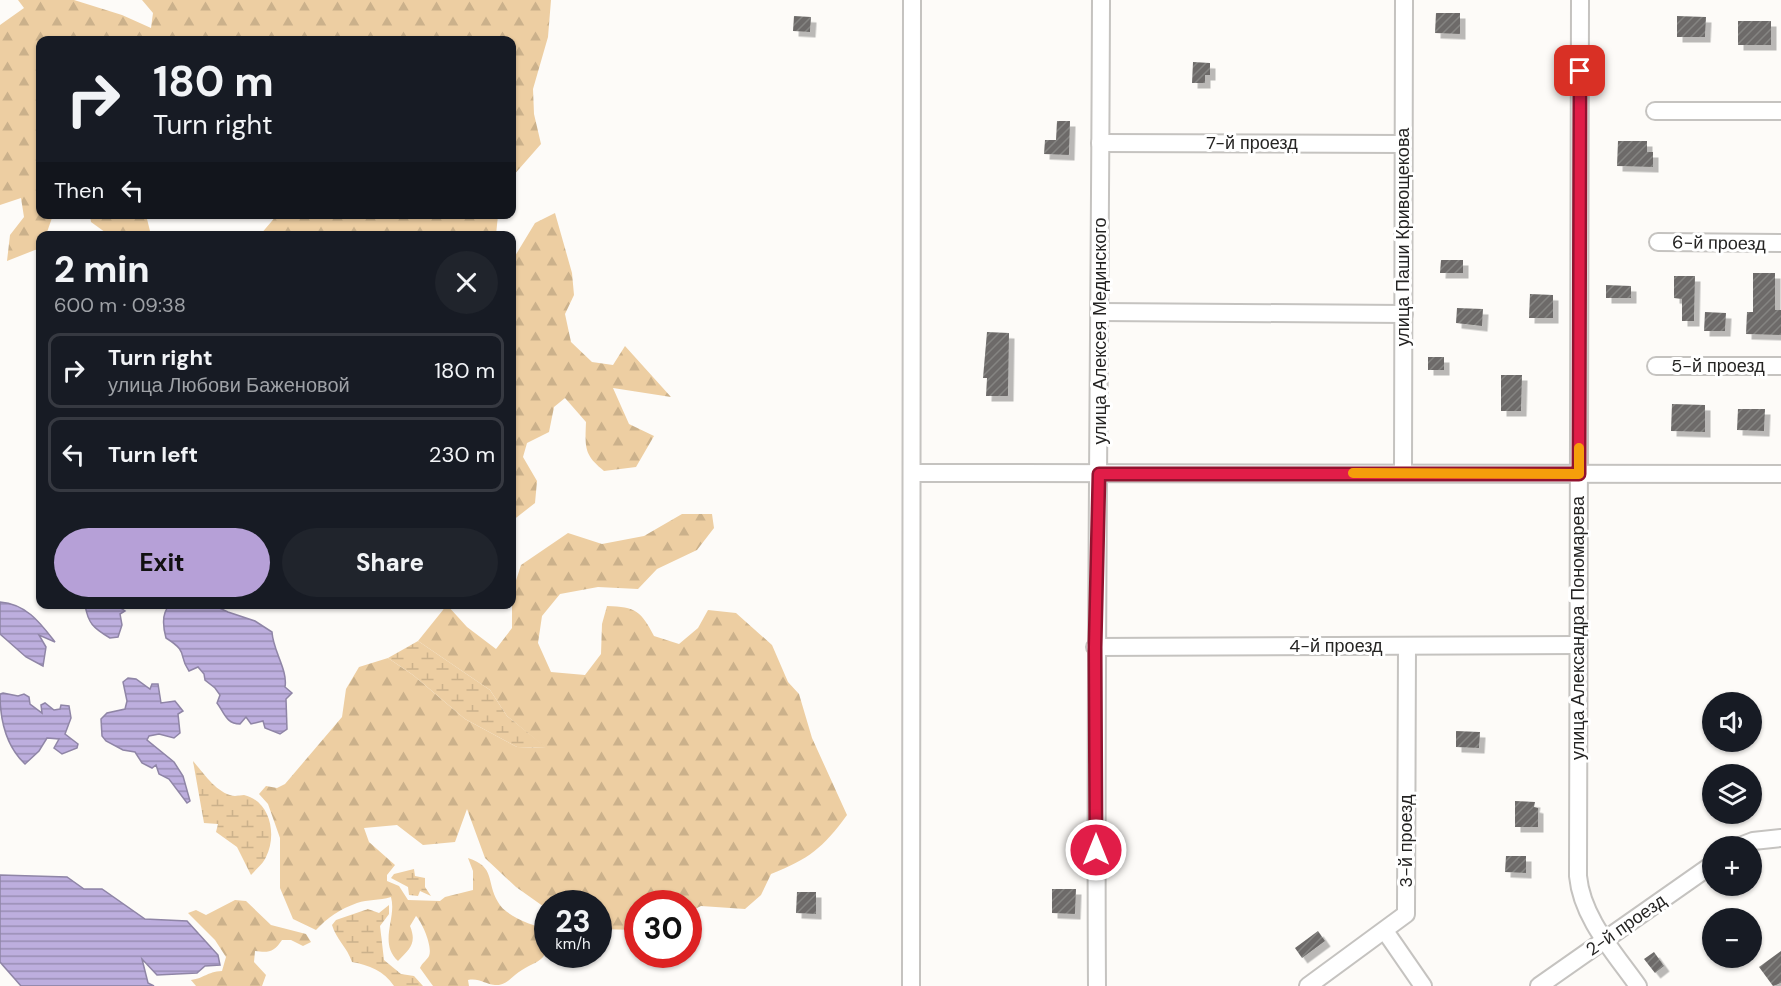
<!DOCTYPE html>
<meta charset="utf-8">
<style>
body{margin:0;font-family:"DM Sans",sans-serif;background:#20242c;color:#f1f3f6;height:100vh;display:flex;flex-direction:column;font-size:22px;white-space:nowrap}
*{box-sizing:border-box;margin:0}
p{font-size:20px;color:#9ea1a6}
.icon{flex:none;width:33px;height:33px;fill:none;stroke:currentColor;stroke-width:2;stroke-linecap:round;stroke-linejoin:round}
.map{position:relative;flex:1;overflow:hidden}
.sheet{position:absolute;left:36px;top:231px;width:480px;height:378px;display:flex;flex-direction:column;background:#171b24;border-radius:12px;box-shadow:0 2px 4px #0004}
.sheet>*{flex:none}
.banner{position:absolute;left:36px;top:36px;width:480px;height:183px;border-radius:12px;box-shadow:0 2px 4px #0004;background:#171b24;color:#f1f3f6;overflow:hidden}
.controls{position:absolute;left:1702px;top:692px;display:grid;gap:12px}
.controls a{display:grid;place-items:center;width:60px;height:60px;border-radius:50%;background:#171b24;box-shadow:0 2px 4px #0004;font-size:30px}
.speed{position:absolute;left:534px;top:890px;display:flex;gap:12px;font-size:30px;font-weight:700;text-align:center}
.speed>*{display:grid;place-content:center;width:78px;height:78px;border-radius:50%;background:#171b24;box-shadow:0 2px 4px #0004;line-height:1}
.speed small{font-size:15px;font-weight:400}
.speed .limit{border:9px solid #d22;background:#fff;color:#111}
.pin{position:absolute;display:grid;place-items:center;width:51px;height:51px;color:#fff;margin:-26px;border-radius:12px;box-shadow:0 3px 9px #0006}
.me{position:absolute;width:66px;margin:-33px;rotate:0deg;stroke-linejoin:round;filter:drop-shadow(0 0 4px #0008)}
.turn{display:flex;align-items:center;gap:21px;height:126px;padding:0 18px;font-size:27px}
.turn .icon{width:78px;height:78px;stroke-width:2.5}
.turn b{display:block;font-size:42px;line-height:51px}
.then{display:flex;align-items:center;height:57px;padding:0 18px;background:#0003;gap:12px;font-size:22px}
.round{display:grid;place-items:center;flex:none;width:63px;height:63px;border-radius:32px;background:#20242c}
.overview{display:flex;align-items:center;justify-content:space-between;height:102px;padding:0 18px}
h1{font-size:36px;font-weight:800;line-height:45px}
.primary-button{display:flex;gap:12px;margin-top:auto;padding:12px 18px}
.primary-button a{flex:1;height:69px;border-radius:36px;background:#b6a0d7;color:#111;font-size:24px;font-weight:800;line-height:69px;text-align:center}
.primary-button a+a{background:#20242c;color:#f1f3f6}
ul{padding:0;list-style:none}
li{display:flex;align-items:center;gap:18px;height:75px;margin:0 12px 9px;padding:0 6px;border:3px solid #363941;border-radius:12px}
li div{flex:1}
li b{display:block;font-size:22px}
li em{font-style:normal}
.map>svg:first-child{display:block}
.forest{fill:url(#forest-firs)}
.wetland{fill:url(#wetland-marsh)}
.water{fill:url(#water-rules);stroke:#8f85a6;stroke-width:1.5}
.building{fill:url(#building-hatch);filter:url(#shadow)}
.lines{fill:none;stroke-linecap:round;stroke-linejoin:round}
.street-casing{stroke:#c5c3c0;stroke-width:20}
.street{stroke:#fff;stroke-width:16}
.route-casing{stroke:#92132f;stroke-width:15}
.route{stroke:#e11d48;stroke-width:10}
.slow{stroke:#f59e0b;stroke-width:10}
.labels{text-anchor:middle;stroke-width:6;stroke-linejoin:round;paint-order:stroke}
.street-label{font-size:18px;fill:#252423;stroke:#fff}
</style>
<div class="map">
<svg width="1781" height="986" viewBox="0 0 1781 986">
<defs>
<pattern id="forest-firs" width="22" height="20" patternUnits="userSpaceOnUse" patternTransform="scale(1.5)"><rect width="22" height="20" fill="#edcea2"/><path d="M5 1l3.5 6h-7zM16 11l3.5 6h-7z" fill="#cbb18b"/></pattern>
<pattern id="wetland-marsh" width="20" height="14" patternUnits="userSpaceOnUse" patternTransform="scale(1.5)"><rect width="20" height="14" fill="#edcea2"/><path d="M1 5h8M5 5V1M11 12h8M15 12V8" fill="none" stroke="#cbb18b"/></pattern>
<pattern id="water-rules" width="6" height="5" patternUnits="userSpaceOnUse" patternTransform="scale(1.5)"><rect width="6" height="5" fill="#bdaede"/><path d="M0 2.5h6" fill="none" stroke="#998db4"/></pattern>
<pattern id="building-hatch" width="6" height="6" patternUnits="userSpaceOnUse" patternTransform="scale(1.5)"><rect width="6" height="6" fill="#6d6b69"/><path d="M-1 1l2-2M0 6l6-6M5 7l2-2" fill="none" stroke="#858482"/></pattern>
<filter id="shadow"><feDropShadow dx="5.5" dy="5.5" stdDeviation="0" flood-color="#0004"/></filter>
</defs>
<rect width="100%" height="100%" fill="#fdfbf8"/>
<g class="forest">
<polygon points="18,0 74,0 122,15 151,28 153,13 142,0 551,0 548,37 533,89 534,114 541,144 512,177 512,40 40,40 40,214 53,215 46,235 40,236 40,248 7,261 10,235 24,217 21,198 0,205 0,25 24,8"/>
<path d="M555 213 572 273 574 295 565 314 571 342 592 362 613 365 625 346 671 397 613 388 629 424 654 436 636 467 604 471C584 455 585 448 586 422L565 398 554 407 549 432 527 443 523 457 537 481 535 503 512 521V261L535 223Z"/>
<polygon points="90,215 146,215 151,235 109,235 91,222"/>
<polygon points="277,215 277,214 498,215 496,235 260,235"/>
<path d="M682 514H712L714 528 697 550 657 569 638 589 598 587 560 594 542 616 538 643 551 672 585 675 601 654 602 624 607 606C636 607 641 611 654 636L679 644 698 628 708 610 736 613 772 645 788 682 799 694 812 738 847 815C823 848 809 859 771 874L761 895 745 909 701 906 689 912 688 903H638L637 930 599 929 598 903H548L547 909 516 887 485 858 467 809 455 842 423 845 397 825 364 828 369 842 395 865 387 875V881L399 886 408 900 440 901 445 897 473 890V871L468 858C496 867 486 882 498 902 505 916 533 926 547 929 550 967 537 957 515 975 509 980 504 986 495 985 484 984 480 978 468 980L469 986H433L420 968C422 963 427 960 429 956 433 947 422 922 416 916L410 926C417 943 410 949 398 961 378 942 397 919 391 897 379 901 368 899 357 903 340 909 327 918 316 930L293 919 280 888V838L268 804 259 794 266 786 277 788 285 784 342 717 346 689 359 667 388 658 413 675 465 719 517 747 546 748 507 716 490 690 418 641 447 605 467 627 496 649 512 628V593L521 565 568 533 602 544 644 536Z"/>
<path d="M235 900 246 901 271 925 306 934 311 942 303 946 291 940H282C274 952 269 953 255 951L254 962 266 975 262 986H196L191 980C205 978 206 972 222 971L226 957 215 940 188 913 196 910 206 915Z"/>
</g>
<g class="wetland">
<polygon points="418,641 490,690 507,716 547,748 517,747 465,719 413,675 388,658"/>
<path d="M193 761C203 772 214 790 230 795 235 797 240 795 244 795 271 801 277 836 266 857 263 864 256 869 251 875L237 847 216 832 218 824 204 823Z"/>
<polygon points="414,869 415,876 425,878 425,887 431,896 420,891 418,896 409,895 408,887 391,878 394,874"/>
<path d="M389 905V914L380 926 384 960 401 974 414 976 423 986H394C384 971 369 965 352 962 347 947 336 939 332 925L336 920 368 909 379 913Z"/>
</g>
<g class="water">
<path d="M0 602C27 604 41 624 55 642L39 635 46 647 43 666 26 657 0 634Z"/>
<path d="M85 605H116L125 611 120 614 122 625 118 637 110 638C93 628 88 623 85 605Z"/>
<path d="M170 605H213L228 612 255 621 272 632C273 651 288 670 285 687L292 693 286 699 287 729 280 734 265 728 263 721 251 724 246 717 240 724C226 724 224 712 217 703L220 695 215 688 205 680 204 674 198 667 189 671C177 654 190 653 166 638 163 627 161 613 170 605Z"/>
<polygon points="128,678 136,679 150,689 152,684 158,684 161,703 175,701 183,711 178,714 180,733 174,738 159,734 149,736 147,740 174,762 183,776 190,801 187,803 169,779 159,774 156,765 152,768 142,763 135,752 123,750 106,741 102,736 101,719 107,713 125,709 127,701 123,682"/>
<path d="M3 693 18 696 24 694 29 697 30 704 42 713 41 705 45 703 54 710 60 709 61 705 69 706 71 718 65 734 78 744 77 748 62 754 54 748 59 739 47 738 39 751 25 764C6 746 0 720 0 694Z"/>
<polygon points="0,875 67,877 84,889 102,889 145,919 187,921 218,955 220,965 205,966 197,973 157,975 142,959 148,983 154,986 21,986 0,962"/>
</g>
<g class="building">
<polygon points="1436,13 1460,13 1460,34 1435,33"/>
<polygon points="794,16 811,17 810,32 793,31"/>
<polygon points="1677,16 1706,17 1705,37 1677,37"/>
<rect x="1738" y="21" width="33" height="24"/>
<polygon points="1193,62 1210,63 1210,75 1205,75 1205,83 1192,83"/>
<polygon points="1057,121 1070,121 1069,155 1044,154 1045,140 1056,140"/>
<polygon points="1618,141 1647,141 1647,152 1653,152 1653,167 1617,166"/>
<polygon points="1441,260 1463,260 1463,273 1440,273"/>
<polygon points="1753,273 1775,273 1775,310 1781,310 1781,335 1746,334 1747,312 1753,312"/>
<polygon points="1674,276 1695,276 1694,321 1682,321 1682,299 1674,298"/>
<polygon points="1606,285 1631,286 1631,298 1606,298"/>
<polygon points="1530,294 1553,295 1553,318 1529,318"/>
<polygon points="1457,308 1483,309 1482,326 1456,323"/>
<polygon points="1705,312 1726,313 1725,331 1704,331"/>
<polygon points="987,332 1009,333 1008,396 986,396 987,378 983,378"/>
<rect x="1428" y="357" width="16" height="13"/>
<polygon points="1501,375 1522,375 1521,411 1501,411"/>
<polygon points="1672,404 1705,405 1705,432 1671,431"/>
<polygon points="1738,409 1765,409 1764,431 1737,430"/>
<polygon points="1456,731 1480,732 1479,748 1456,747"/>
<polygon points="1515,801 1535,802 1534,807 1538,808 1538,827 1515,827"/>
<polygon points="1506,856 1526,856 1526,873 1505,872"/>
<polygon points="1052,889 1076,889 1075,914 1052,913"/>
<polygon points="797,892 816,892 816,914 796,913"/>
<polygon points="1318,931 1325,941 1302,958 1295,948"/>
<polygon points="1781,951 1781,983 1773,986 1759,967"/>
<polygon points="1654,952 1664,966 1655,973 1644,959"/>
</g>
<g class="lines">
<defs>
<g id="street">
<path d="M1580 0 1578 876C1582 918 1614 952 1638 986"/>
<polyline points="1655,111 1781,111"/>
<polyline points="1100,143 1403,144"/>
<polyline points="1658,242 1781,243"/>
<polyline points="1101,312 1404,314"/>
<polyline points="1656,366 1781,366"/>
<polyline points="912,473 1781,474"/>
<polyline points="1403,473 1404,0"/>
<polyline points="1095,647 1577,645"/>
<polyline points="1740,846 1753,841 1781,838"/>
<polyline points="1385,931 1423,986"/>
<polyline points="911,986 912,0"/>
<path d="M1097 986C1095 657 1100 329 1101 0"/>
<polyline points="1308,986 1406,914 1407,646"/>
<polyline points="1539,986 1713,864"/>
</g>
</defs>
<use href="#street" class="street-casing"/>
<use href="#street" class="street"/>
</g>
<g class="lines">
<defs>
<polyline id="route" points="1096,850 1095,647 1099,474 1579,474 1580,71"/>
</defs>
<use href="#route" class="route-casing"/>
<use href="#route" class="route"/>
<polyline class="slow" points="1353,473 1579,474 1579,448"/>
</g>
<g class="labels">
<g class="street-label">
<text x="1252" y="149">7-й проезд</text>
<text transform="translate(1403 237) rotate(-90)" y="6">улица Паши Кривощекова</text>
<text transform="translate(1719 243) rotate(1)" y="6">6-й проезд</text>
<text transform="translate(1100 331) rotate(-90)" y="6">улица Алексея Мединского</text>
<text x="1718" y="372">5-й проезд</text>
<text transform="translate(1578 628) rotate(-90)" y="6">улица Александра Пономарева</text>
<text x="1336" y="652">4-й проезд</text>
<text transform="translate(1406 841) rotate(-90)" y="6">3-й проезд</text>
<text transform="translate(1626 925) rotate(-35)" y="6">2-й проезд</text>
</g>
</g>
</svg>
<div class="controls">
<a><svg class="icon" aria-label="sound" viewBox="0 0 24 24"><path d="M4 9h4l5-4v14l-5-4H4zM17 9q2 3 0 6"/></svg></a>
<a><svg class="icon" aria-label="layers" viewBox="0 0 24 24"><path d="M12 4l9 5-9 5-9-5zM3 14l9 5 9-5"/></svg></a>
<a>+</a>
<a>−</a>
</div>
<div class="speed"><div>23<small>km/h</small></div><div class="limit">30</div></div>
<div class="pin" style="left:1580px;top:71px;background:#d93025"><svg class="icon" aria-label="arrive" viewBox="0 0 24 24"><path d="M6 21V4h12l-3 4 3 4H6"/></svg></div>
<svg class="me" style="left:1096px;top:850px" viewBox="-20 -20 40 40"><circle r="17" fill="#e11d48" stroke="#fff" stroke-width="3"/><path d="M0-11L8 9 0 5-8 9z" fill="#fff"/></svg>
<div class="banner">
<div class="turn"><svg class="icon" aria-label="right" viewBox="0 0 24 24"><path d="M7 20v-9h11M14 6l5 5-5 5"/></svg><div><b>180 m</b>Turn right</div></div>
<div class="then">Then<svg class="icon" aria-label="left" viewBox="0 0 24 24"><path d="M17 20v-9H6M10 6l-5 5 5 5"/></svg></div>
</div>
<section class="sheet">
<div class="overview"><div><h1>2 min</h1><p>600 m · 09:38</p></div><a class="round"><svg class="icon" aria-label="close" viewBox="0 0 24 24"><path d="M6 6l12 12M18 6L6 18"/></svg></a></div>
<ul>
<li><svg class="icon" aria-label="right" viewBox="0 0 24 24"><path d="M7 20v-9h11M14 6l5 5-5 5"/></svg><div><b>Turn right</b><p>улица Любови Баженовой</p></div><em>180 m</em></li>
<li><svg class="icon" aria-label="left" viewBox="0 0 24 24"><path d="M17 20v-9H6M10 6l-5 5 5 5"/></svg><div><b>Turn left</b></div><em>230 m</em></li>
</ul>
<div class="primary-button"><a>Exit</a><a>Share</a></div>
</section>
</div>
